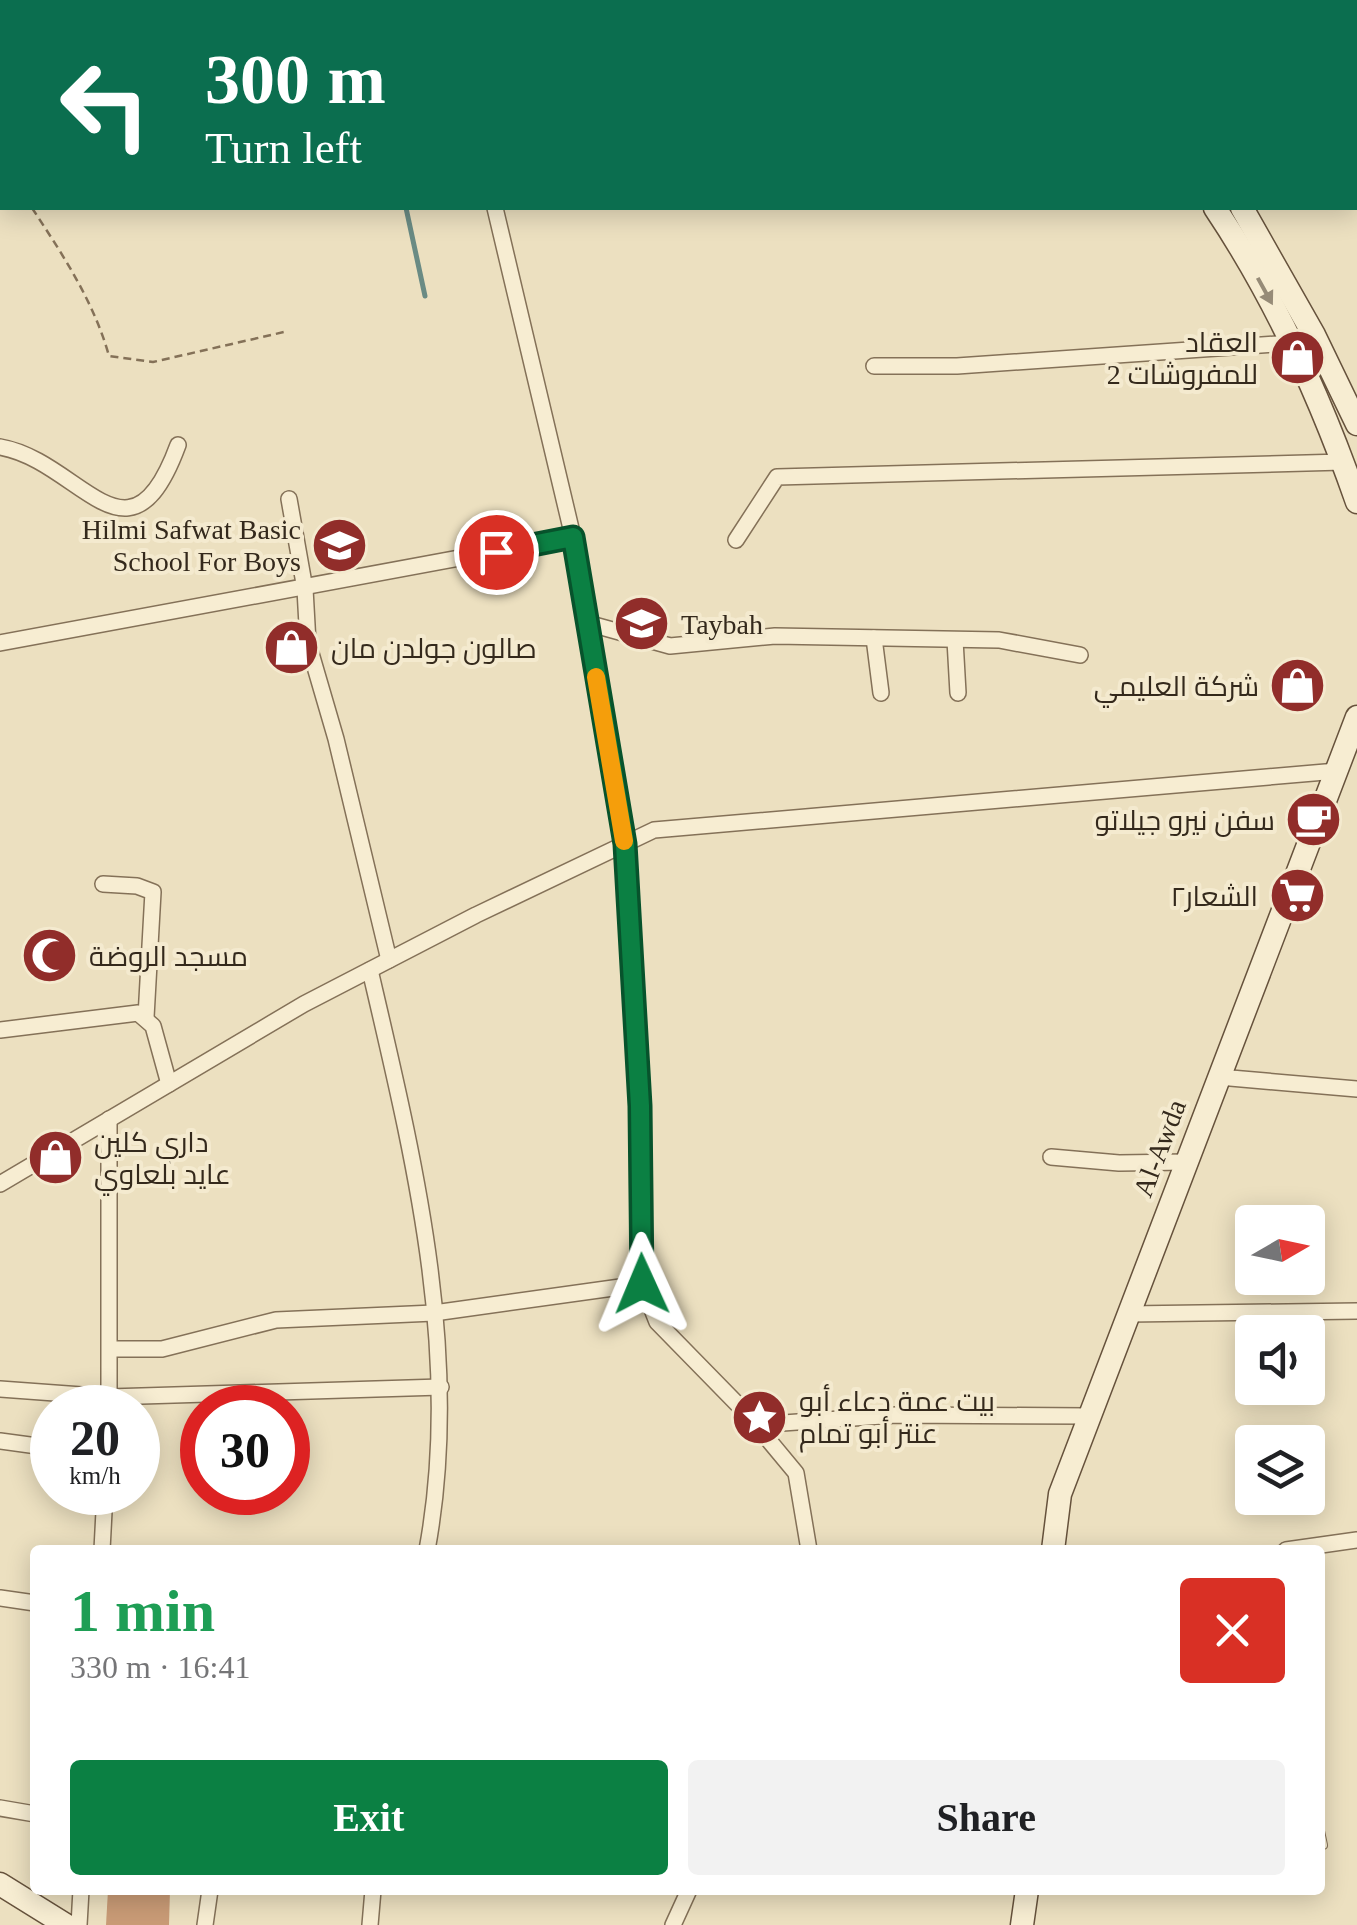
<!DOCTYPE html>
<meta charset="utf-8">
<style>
body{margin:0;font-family:"Times New Roman",Cairo,serif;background:#f2f2f2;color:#202124;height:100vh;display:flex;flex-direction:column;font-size:38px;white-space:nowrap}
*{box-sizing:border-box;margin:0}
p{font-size:32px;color:#757577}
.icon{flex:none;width:55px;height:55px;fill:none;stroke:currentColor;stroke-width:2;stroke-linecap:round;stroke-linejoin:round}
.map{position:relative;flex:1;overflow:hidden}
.panel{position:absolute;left:30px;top:1545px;width:1295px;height:350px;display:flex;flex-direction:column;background:#fff;border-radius:10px;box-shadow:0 5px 25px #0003}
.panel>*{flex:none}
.hud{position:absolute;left:0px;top:0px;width:1358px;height:210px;box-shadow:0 5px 25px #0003;background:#0b6e4f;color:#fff;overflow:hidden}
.needle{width:65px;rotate:81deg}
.fabs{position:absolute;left:1235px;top:1205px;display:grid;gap:20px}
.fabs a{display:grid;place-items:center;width:90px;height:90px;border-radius:10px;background:#fff;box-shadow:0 5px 25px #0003;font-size:50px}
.speed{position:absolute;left:30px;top:1385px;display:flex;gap:20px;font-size:50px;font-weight:700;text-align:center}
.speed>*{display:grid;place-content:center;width:130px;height:130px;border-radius:50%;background:#fff;box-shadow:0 5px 25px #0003;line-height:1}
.speed small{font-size:25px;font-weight:400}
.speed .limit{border:15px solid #d22;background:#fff;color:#111}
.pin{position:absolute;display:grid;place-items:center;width:85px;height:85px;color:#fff;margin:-42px;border:5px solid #fff;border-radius:50%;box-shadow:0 2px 10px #0007}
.me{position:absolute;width:110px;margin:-55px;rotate:359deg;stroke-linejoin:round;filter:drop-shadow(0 0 8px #0008)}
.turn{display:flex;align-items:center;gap:35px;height:210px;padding:0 40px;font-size:45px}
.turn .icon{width:130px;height:130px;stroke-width:2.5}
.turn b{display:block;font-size:70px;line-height:85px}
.round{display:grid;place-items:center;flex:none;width:105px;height:105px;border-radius:10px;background:#f2f2f2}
.head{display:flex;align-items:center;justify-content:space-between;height:170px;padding:0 40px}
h1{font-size:60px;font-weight:800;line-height:75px;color:#1e9e55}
.action{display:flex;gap:20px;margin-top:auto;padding:20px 40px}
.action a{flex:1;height:115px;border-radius:10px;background:#0b8043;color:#fff;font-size:40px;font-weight:800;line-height:115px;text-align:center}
.action a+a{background:#f2f2f2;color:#202124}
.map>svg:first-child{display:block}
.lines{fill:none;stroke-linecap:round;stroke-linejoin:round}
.stream{stroke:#6a8b84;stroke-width:5}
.building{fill:#c99b76}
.lane-casing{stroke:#847158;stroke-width:10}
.street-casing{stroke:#847158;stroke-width:18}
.secondary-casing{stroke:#66523c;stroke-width:25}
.path{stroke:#847158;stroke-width:2.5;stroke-dasharray:8 5;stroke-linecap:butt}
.lane{stroke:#f7edd2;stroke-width:8}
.street{stroke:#f7edd2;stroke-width:15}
.secondary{stroke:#f7edd2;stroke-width:22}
.oneway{fill:#968b77}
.route-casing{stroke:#07532c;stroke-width:25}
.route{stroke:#0b8043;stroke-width:18}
.slow{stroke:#f59e0b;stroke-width:18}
.labels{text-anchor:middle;stroke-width:8;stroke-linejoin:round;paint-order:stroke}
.poi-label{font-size:28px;fill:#34291c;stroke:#f4eacf;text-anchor:end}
.street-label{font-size:28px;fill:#34291c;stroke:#f4eacf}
</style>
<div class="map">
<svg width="1357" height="1925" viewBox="0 0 1357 1925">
<rect width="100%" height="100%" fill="#ece0c0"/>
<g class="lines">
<g class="stream">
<polyline points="351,0 352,2"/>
<polyline points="406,208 425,296"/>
</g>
</g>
<polygon class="building" points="108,1890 170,1890 169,1925 106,1925"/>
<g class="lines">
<defs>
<polyline id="lane" points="1320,1831 1323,1845 1320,1846"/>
<g id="street">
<polyline points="7,0 10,2"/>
<polyline points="446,0 447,2"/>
<polyline points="897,2 906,0"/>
<polyline points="495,208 573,537 625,844 640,1105 642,1284 657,1322 747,1414 796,1473 809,1550"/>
<polyline points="874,366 957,366 1291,343"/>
<path d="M0 447C81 461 129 578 178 445"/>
<polyline points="289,499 305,589 308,643 336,739 389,960"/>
<polyline points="736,540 777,477 1343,462"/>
<polyline points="587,623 670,646 775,636 999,640 1080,655"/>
<polyline points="874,638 881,693"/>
<polyline points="955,640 958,693"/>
<polyline points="0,643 573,537"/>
<polyline points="103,884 137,886 153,892 146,1017"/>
<path d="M370 970C414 1159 463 1356 427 1550"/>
<polyline points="0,1030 138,1013 153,1026 169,1084"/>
<polyline points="1219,1077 1357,1089"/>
<polyline points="1051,1157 1119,1163 1186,1162"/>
<polyline points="0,1184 304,1004 476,915 654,830 1337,771"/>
<polyline points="1128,1314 1357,1311"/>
<polyline points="111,1349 162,1349 276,1320 434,1313 642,1284"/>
<polyline points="0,1389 109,1397 441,1387"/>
<polyline points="109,1404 109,1119"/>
<polyline points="756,1425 896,1415 1088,1416"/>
<polyline points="0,1441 52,1448"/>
<polyline points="102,1550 105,1492"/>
<polyline points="1286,1550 1357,1540"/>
<polyline points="0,1598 35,1603"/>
<polyline points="0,1808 35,1814"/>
<polyline points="79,1925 81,1890"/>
<polyline points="205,1925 210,1890"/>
<polyline points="370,1925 373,1890"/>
<polyline points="673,1925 689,1890"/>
</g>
<g id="secondary">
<polyline points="1043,0 1046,2"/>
<polyline points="1078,0 1081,2"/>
<path d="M1215 208C1276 299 1321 399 1357 502"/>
<polyline points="1242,208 1314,335 1357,424"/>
<polyline points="1053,1550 1060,1494 1357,717"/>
<polyline points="0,1884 66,1925"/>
<polyline points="1022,1925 1027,1890"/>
</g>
</defs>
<use href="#lane" class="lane-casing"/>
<use href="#street" class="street-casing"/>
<use href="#secondary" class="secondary-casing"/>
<g class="path">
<polyline points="170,0 174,2"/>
<polyline points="116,2 118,0"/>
<polyline points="1355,88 1357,89"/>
<polyline points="0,140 2,137"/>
<path d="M32 208C63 255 94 302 109 356L153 362 284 332"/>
</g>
<use href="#lane" class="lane"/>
<use href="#street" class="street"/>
<use href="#secondary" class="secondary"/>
</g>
<defs><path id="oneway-solid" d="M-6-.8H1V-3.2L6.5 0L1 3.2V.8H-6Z" transform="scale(2.5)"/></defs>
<use class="oneway" href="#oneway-solid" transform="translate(1265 291) rotate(61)"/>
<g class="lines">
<defs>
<polyline id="route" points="496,552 573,537 625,844 640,1106 642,1284"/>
</defs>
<use href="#route" class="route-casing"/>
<use href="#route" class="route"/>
<polyline class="slow" points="596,677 624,841"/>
</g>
<defs>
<symbol id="shop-disc" viewBox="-11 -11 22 22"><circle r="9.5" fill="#912d2a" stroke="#f4eacf"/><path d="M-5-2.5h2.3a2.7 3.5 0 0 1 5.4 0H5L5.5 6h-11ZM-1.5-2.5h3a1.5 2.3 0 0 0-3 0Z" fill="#fff"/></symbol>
<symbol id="school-disc" viewBox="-11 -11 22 22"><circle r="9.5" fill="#912d2a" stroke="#f4eacf"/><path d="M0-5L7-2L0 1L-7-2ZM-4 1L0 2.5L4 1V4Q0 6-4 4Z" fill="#fff"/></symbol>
<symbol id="cafe-disc" viewBox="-11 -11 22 22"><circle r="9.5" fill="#912d2a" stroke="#f4eacf"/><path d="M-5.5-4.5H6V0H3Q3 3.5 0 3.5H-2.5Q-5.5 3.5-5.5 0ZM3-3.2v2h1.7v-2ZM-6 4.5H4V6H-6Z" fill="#fff"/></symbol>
<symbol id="supermarket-disc" viewBox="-11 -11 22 22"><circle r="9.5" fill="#912d2a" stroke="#f4eacf"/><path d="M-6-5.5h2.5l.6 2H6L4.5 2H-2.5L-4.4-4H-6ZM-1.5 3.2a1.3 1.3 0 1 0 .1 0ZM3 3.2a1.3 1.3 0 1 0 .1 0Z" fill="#fff"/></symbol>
<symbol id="mosque-disc" viewBox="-11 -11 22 22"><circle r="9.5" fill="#912d2a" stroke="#f4eacf"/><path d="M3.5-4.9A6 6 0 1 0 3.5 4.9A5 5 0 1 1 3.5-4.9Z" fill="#fff"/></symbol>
<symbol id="sight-disc" viewBox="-11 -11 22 22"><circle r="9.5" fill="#912d2a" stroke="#f4eacf"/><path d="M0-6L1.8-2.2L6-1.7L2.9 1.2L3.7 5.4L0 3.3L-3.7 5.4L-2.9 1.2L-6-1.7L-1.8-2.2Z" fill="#fff"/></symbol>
</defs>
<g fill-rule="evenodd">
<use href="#shop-disc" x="1266" y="326" width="63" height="63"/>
<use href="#school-disc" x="308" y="514" width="63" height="63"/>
<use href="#school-disc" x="610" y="592" width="63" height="63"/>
<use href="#shop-disc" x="260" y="616" width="63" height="63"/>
<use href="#shop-disc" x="1266" y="654" width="63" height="63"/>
<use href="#cafe-disc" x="1282" y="788" width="63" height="63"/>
<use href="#supermarket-disc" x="1266" y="864" width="63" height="63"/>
<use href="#mosque-disc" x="18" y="924" width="63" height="63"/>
<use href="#shop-disc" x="24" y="1126" width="63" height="63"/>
<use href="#sight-disc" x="728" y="1386" width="63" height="63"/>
</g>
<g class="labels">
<g class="poi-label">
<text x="1258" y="352">العقاد<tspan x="1258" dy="32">للمفروشات 2</tspan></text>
<text x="301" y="539">Hilmi Safwat Basic<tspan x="301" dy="32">School For Boys</tspan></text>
<text x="681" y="634" text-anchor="start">Taybah</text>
<text x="331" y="658" text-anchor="start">صالون جولدن مان</text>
<text x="1259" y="696">شركة العليمي</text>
<text x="1275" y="830">سفن نيرو جيلاتو</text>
<text x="1258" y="906">الشعار٢</text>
<text x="89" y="966" text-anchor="start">مسجد الروضة</text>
<text x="94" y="1152" text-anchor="start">داري كلين<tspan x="94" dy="32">عايد بلعاوي</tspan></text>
<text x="799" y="1411" text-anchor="start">بيت عمة دعاء أبو<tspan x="799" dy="32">عنتر أبو تمام</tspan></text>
</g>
<g class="street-label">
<text transform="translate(1159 1148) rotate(-69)" y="10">Al-Awda</text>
</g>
</g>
</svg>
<div class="fabs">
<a><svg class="needle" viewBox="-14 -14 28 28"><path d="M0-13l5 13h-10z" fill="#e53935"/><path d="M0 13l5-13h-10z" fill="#757577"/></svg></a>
<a><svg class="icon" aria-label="sound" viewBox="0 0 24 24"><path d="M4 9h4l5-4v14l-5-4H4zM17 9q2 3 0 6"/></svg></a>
<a><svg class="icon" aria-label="layers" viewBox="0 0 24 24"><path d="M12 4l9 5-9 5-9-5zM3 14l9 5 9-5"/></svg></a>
</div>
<div class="speed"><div>20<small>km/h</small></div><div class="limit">30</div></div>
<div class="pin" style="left:496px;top:552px;background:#d93025"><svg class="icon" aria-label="arrive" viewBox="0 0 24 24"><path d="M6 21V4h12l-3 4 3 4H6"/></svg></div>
<svg class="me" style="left:642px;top:1284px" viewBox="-20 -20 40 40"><path d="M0-17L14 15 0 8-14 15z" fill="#0b8043" stroke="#fff" stroke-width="4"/></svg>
<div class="hud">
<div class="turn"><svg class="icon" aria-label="left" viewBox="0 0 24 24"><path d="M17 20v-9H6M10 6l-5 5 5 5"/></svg><div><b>300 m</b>Turn left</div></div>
</div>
<section class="panel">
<div class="head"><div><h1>1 min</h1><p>330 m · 16:41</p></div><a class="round" style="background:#d93025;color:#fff"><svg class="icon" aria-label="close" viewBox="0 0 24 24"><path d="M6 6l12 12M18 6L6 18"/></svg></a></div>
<div class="action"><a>Exit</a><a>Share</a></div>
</section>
</div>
